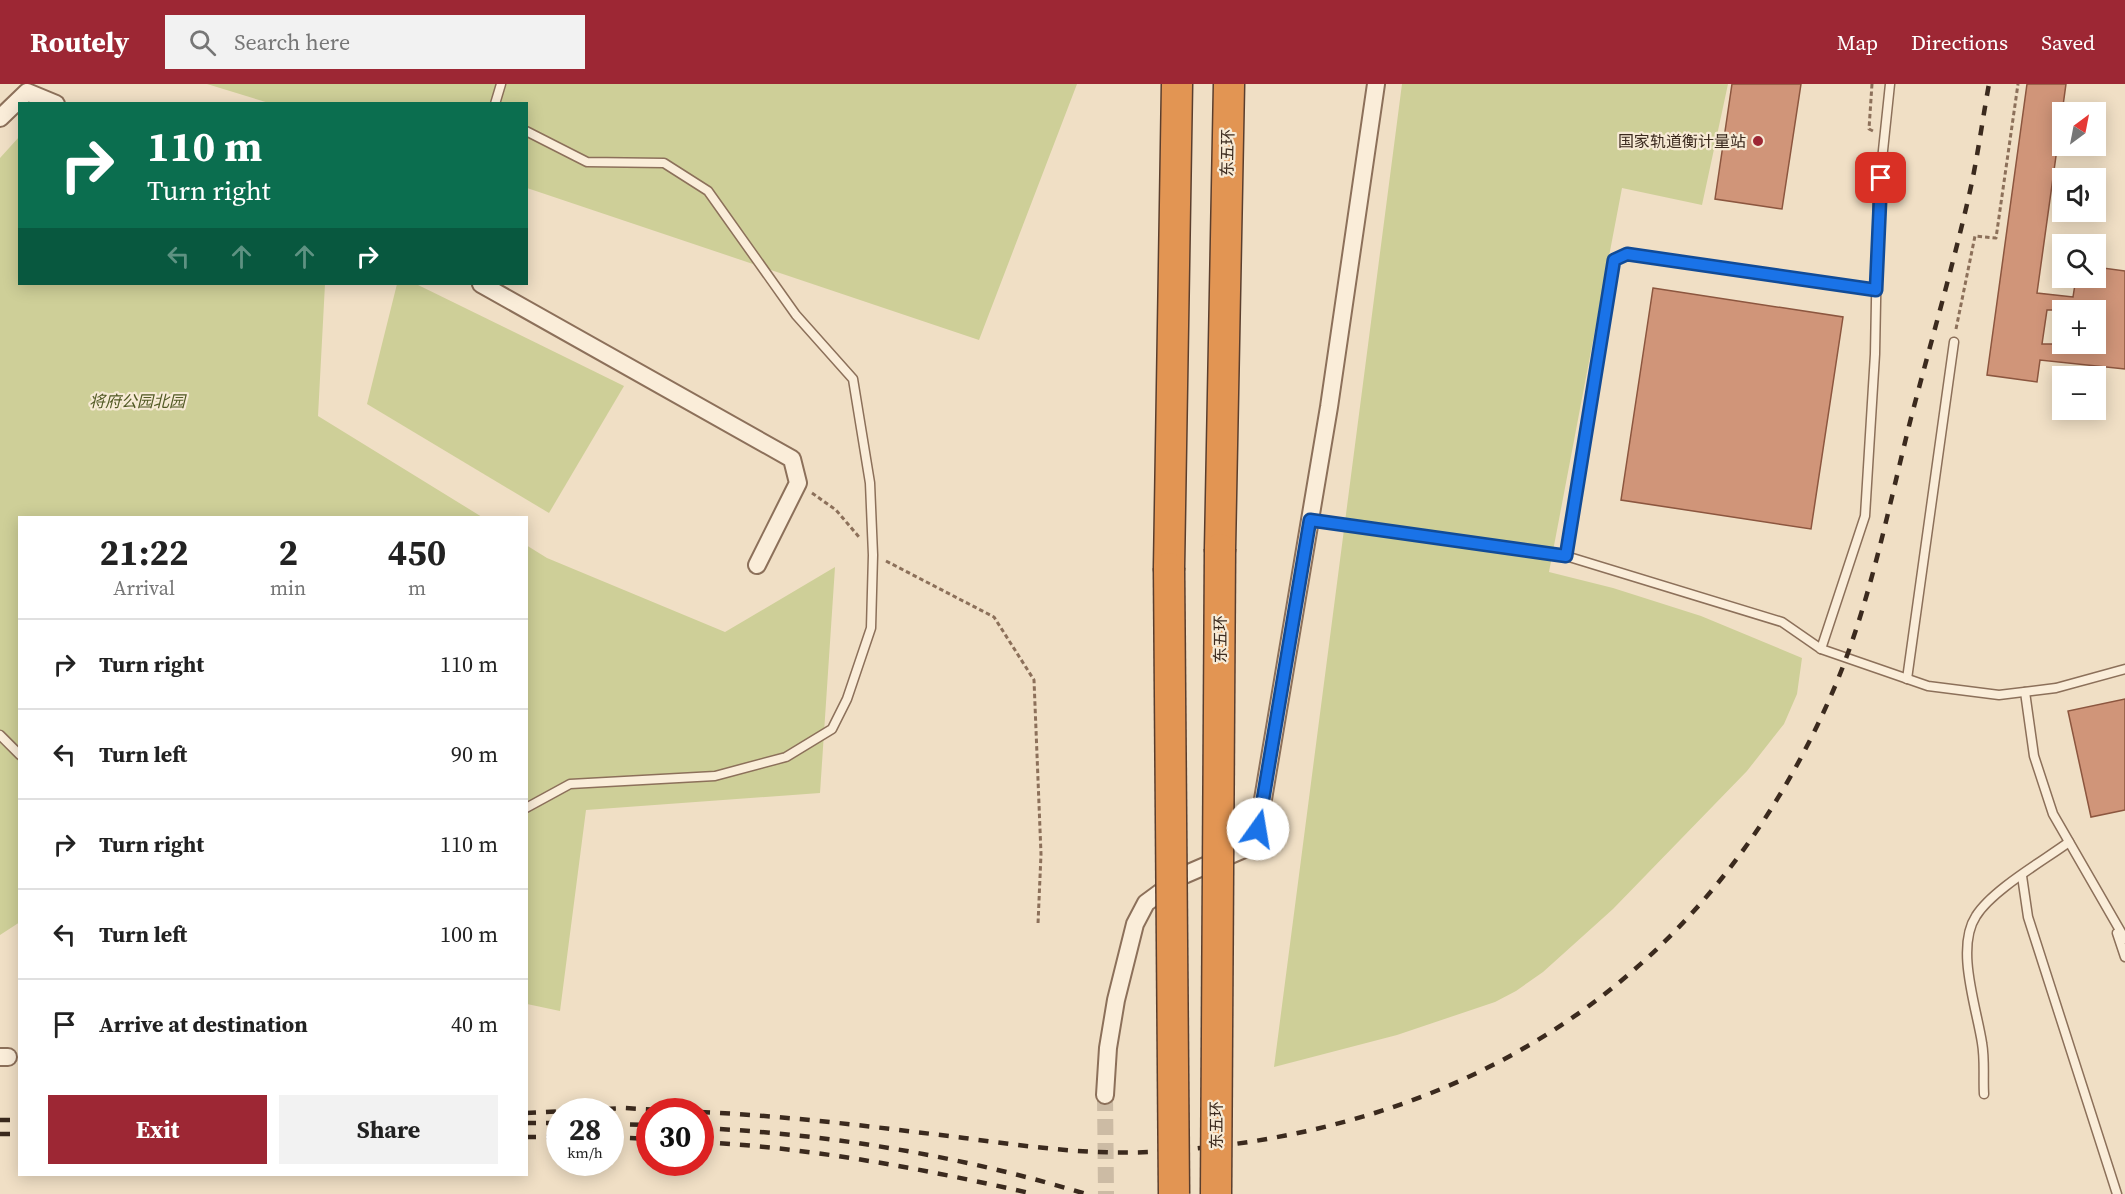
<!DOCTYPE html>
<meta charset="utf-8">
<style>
body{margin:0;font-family:"Source Serif 4","Noto Sans SC",serif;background:#f2f2f2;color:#222;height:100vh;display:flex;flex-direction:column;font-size:22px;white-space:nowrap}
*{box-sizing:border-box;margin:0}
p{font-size:20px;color:#767676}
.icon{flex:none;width:33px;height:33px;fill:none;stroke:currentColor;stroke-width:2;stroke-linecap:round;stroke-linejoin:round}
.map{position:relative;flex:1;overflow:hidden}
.panel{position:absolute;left:18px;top:432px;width:510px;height:660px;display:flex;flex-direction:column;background:#fff;border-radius:0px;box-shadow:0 3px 15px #0003}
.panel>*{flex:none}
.guide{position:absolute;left:18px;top:18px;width:510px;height:183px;border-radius:0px;box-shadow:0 3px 15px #0003;background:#0b6e4f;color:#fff;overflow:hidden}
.needle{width:39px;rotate:32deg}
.buttons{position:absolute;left:2052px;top:18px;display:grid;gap:12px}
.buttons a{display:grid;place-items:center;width:54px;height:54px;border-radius:0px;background:#fff;box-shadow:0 3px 15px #0003;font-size:30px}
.speed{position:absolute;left:546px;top:1014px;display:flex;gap:12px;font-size:30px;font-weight:700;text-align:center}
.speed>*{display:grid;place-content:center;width:78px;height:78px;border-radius:50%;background:#fff;box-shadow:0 3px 15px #0003;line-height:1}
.speed small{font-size:15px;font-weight:400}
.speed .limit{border:9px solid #d22;background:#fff;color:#111}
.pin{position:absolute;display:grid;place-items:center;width:51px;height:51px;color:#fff;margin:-26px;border-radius:12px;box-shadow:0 3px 9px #0006}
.me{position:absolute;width:66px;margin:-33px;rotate:13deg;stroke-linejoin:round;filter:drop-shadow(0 0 4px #0008)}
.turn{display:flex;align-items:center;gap:21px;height:126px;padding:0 30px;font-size:27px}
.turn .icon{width:78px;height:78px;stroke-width:2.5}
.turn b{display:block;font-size:42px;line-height:51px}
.lanes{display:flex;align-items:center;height:57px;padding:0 30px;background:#0003;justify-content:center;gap:30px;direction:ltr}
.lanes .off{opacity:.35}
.eta{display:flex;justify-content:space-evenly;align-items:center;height:102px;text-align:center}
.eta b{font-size:36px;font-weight:700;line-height:42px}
.action{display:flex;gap:12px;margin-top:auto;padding:12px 30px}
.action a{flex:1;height:69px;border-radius:0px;background:#9d2734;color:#fff;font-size:24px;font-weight:700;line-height:69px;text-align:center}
.action a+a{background:#f2f2f2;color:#222}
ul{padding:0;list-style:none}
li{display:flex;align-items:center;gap:18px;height:90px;padding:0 30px;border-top:2px solid #e0e0e0}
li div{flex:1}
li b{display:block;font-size:22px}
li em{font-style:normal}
header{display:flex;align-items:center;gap:36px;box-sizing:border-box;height:84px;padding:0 30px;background:#9d2734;color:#fff}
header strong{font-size:28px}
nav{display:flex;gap:33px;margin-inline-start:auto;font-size:21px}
.search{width:420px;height:54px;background:#f2f2f2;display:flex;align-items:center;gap:15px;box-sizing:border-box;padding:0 21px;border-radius:0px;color:#767676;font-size:22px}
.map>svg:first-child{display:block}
.green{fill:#cecf98}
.building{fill:#d09579;stroke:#8c563f;stroke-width:1.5;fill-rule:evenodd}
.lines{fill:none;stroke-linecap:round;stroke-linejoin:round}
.street-tunnel{stroke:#ccbba4;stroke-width:16;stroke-dasharray:16 8;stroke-linecap:butt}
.lane-casing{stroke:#8c705a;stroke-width:11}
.street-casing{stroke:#8c705a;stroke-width:20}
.highway-casing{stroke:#5a3e2e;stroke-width:33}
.path{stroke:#8c705a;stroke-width:3;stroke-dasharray:4.5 3;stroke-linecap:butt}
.lane{stroke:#faedd9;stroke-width:8}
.street{stroke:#faedd9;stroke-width:16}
.highway{stroke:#e29553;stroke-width:30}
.rail{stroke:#3b2a1e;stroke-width:4.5;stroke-dasharray:10 10;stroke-linecap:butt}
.highway-bridge-casing{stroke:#5a3e2e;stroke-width:33;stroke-linecap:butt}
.highway-bridge{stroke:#e29553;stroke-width:30}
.route-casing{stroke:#114b97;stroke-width:15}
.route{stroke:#1a73e8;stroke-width:10}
.poi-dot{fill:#9d2734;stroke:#f7ead5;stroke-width:2}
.labels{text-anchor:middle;stroke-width:4.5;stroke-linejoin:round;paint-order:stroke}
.poi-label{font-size:16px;fill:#3b2a1e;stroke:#f7ead5;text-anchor:end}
.street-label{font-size:16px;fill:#3b2a1e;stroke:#f7ead5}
.park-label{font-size:16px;font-style:italic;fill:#515924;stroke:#f7ead5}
</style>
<header>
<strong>Routely</strong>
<div class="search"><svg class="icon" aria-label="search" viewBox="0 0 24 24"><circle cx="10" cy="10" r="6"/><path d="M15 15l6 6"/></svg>Search here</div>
<nav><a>Map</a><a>Directions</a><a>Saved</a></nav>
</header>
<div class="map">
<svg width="2125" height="1110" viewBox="0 0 2125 1110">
<rect width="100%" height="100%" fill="#f0dfc5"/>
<g class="green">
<polygon points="207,0 1077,0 979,256 527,104 526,20 269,19"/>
<polygon points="1402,0 1728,0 1702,121 1622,104 1549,488 1613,504 1701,532 1802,574 1797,610 1784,640 1747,687 1613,825 1543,888 1516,907 1495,918 1397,951 1274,983"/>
<polygon points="19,53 20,200 325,200 318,332 482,433 20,434 20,838 0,851 0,74"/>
<polygon points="397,200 416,200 624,302 549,429 367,320"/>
<polygon points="526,461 547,474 725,548 835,483 820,709 586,726 560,927 527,920"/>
</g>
<g class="building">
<polygon points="1732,0 1801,0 1782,125 1715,115"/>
<path d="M2027 0H2066L2037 209 2073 213 2076 194H2096V183L2125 187V285L2040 276 2037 298 1987 291ZM2047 226H2096V260H2042Z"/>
<polygon points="1653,204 1843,233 1811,445 1621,416"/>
<polygon points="2125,615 2125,726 2091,733 2068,627"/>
</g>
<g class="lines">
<polyline class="street-tunnel" points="1105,1011 1106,1110"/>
<defs>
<g id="lane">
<polyline points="495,20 501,0"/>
<polyline points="526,47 587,78 664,79 708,107 796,231 853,295 870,399 873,471 871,544 847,615 832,645 786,673 715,692 570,700 526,724"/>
<polyline points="1310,436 1566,472 1782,538 1821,565 1928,602 1999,611 2056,604 2125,585"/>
<polyline points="1566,472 1614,176 1627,169 1876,206"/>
<polyline points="1821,565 1865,432 1875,270 1878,114 1890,0"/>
<polyline points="1907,595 1954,258"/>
<polyline points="2025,608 2034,672 2053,730 2125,855"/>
<polyline points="0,651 20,671"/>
<polyline points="2022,792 2028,833 2117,1110"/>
<polyline points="2117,849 2125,873"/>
<path d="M1984 1010C1983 993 1985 976 1982 959 1977 925 1955 864 1976 832 1992 806 2043 777 2069 758"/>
</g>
<g id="street">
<polyline points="0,34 27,8 56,20"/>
<polyline points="481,200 792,375 798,399 757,481"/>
<polyline points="0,973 8,973"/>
<polyline points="1105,1011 1108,964 1116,916 1135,840 1146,819 1184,791 1249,763 1258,745 1329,323 1376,0"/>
</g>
<g id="highway">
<polyline points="1220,465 1229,0"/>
<polyline points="1169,484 1177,0"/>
</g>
</defs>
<use href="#lane" class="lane-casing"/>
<use href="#street" class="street-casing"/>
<use href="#highway" class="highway-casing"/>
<g class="path">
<polyline points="1872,0 1869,45 1873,47"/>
<polyline points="1956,245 1975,152 1996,154 2018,0"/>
<polyline points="812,409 836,426 859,453"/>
<polyline points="886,477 994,533 1034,596 1041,770 1038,840"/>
</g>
<use href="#lane" class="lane"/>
<use href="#street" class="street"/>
<use href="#highway" class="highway"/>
<g class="rail">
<path d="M700 1028C789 1032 876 1043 964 1054 1025 1062 1087 1071 1149 1068 1463 1052 1707 899 1833 607 1870 521 1888 425 1911 334 1930 261 1951 189 1968 116 1977 78 1982 38 1989 0"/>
<polyline points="526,1029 624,1024 696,1028"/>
<polyline points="0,1036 20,1036"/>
<polyline points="526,1039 560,1039"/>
<polyline points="610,1040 650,1041"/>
<path d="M700 1044C830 1050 962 1072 1086 1110"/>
<polyline points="0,1050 20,1050"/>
<polyline points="526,1053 560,1053"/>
<polyline points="610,1053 650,1055"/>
<path d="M700 1058C814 1064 924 1085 1034 1110"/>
</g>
<defs>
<g id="highway-bridge">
<polyline points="1169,484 1174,1110"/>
<polyline points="1216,1110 1220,465"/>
</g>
</defs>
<use href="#highway-bridge" class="highway-bridge-casing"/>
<use href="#highway-bridge" class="highway-bridge"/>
</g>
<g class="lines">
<defs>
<polyline id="route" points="1258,745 1310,436 1566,472 1614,176 1627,170 1876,206 1881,94"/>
</defs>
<use href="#route" class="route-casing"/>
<use href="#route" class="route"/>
</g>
<circle class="poi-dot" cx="1758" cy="57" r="6"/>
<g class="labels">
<g class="poi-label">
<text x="1746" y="63">国家轨道衡计量站</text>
</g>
<g class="street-label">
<text transform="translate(1227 69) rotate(-89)" y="6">东五环</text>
<text transform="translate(1220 555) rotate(-90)" y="6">东五环</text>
<text transform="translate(1216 1041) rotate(-90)" y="6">东五环</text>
</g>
<g class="park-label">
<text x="137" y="323">将府公园北园</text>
</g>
</g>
</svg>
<div class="buttons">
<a><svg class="needle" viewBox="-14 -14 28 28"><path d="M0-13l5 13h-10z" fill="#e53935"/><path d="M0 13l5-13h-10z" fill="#767676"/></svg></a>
<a><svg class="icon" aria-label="sound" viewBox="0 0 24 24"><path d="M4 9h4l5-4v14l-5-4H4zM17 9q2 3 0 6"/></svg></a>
<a><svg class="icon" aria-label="search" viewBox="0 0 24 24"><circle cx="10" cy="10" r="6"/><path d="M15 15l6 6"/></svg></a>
<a>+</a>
<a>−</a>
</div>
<div class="speed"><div>28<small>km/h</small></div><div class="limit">30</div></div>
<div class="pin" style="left:1881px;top:94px;background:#d93025"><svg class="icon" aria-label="arrive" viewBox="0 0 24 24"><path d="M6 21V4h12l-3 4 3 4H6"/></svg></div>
<svg class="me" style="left:1258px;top:745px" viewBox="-20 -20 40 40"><circle r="19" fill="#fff"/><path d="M0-13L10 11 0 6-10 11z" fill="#1a73e8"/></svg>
<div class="guide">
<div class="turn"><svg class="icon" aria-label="right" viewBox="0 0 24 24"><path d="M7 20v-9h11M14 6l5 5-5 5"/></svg><div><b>110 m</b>Turn right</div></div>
<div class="lanes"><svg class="icon off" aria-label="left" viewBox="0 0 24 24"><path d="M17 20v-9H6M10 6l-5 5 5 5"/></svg><svg class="icon off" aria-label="ahead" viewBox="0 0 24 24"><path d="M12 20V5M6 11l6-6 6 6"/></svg><svg class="icon off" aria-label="ahead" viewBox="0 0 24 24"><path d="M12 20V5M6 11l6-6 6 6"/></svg><svg class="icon" aria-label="right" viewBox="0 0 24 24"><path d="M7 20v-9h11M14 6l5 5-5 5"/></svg></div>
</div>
<section class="panel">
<div class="eta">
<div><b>21:22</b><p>Arrival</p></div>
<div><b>2</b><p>min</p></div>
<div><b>450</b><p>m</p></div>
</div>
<ul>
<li><svg class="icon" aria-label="right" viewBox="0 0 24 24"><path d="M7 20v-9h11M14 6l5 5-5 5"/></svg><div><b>Turn right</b></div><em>110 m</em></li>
<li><svg class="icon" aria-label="left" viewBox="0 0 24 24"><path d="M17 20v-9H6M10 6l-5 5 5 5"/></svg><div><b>Turn left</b></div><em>90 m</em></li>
<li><svg class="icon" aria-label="right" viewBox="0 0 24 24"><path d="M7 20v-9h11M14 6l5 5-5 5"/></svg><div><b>Turn right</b></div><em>110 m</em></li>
<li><svg class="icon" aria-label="left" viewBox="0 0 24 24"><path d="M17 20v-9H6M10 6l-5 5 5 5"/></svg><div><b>Turn left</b></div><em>100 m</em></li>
<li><svg class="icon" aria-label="arrive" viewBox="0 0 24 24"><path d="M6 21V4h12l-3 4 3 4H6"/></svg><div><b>Arrive at destination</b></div><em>40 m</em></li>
</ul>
<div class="action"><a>Exit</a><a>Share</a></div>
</section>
</div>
